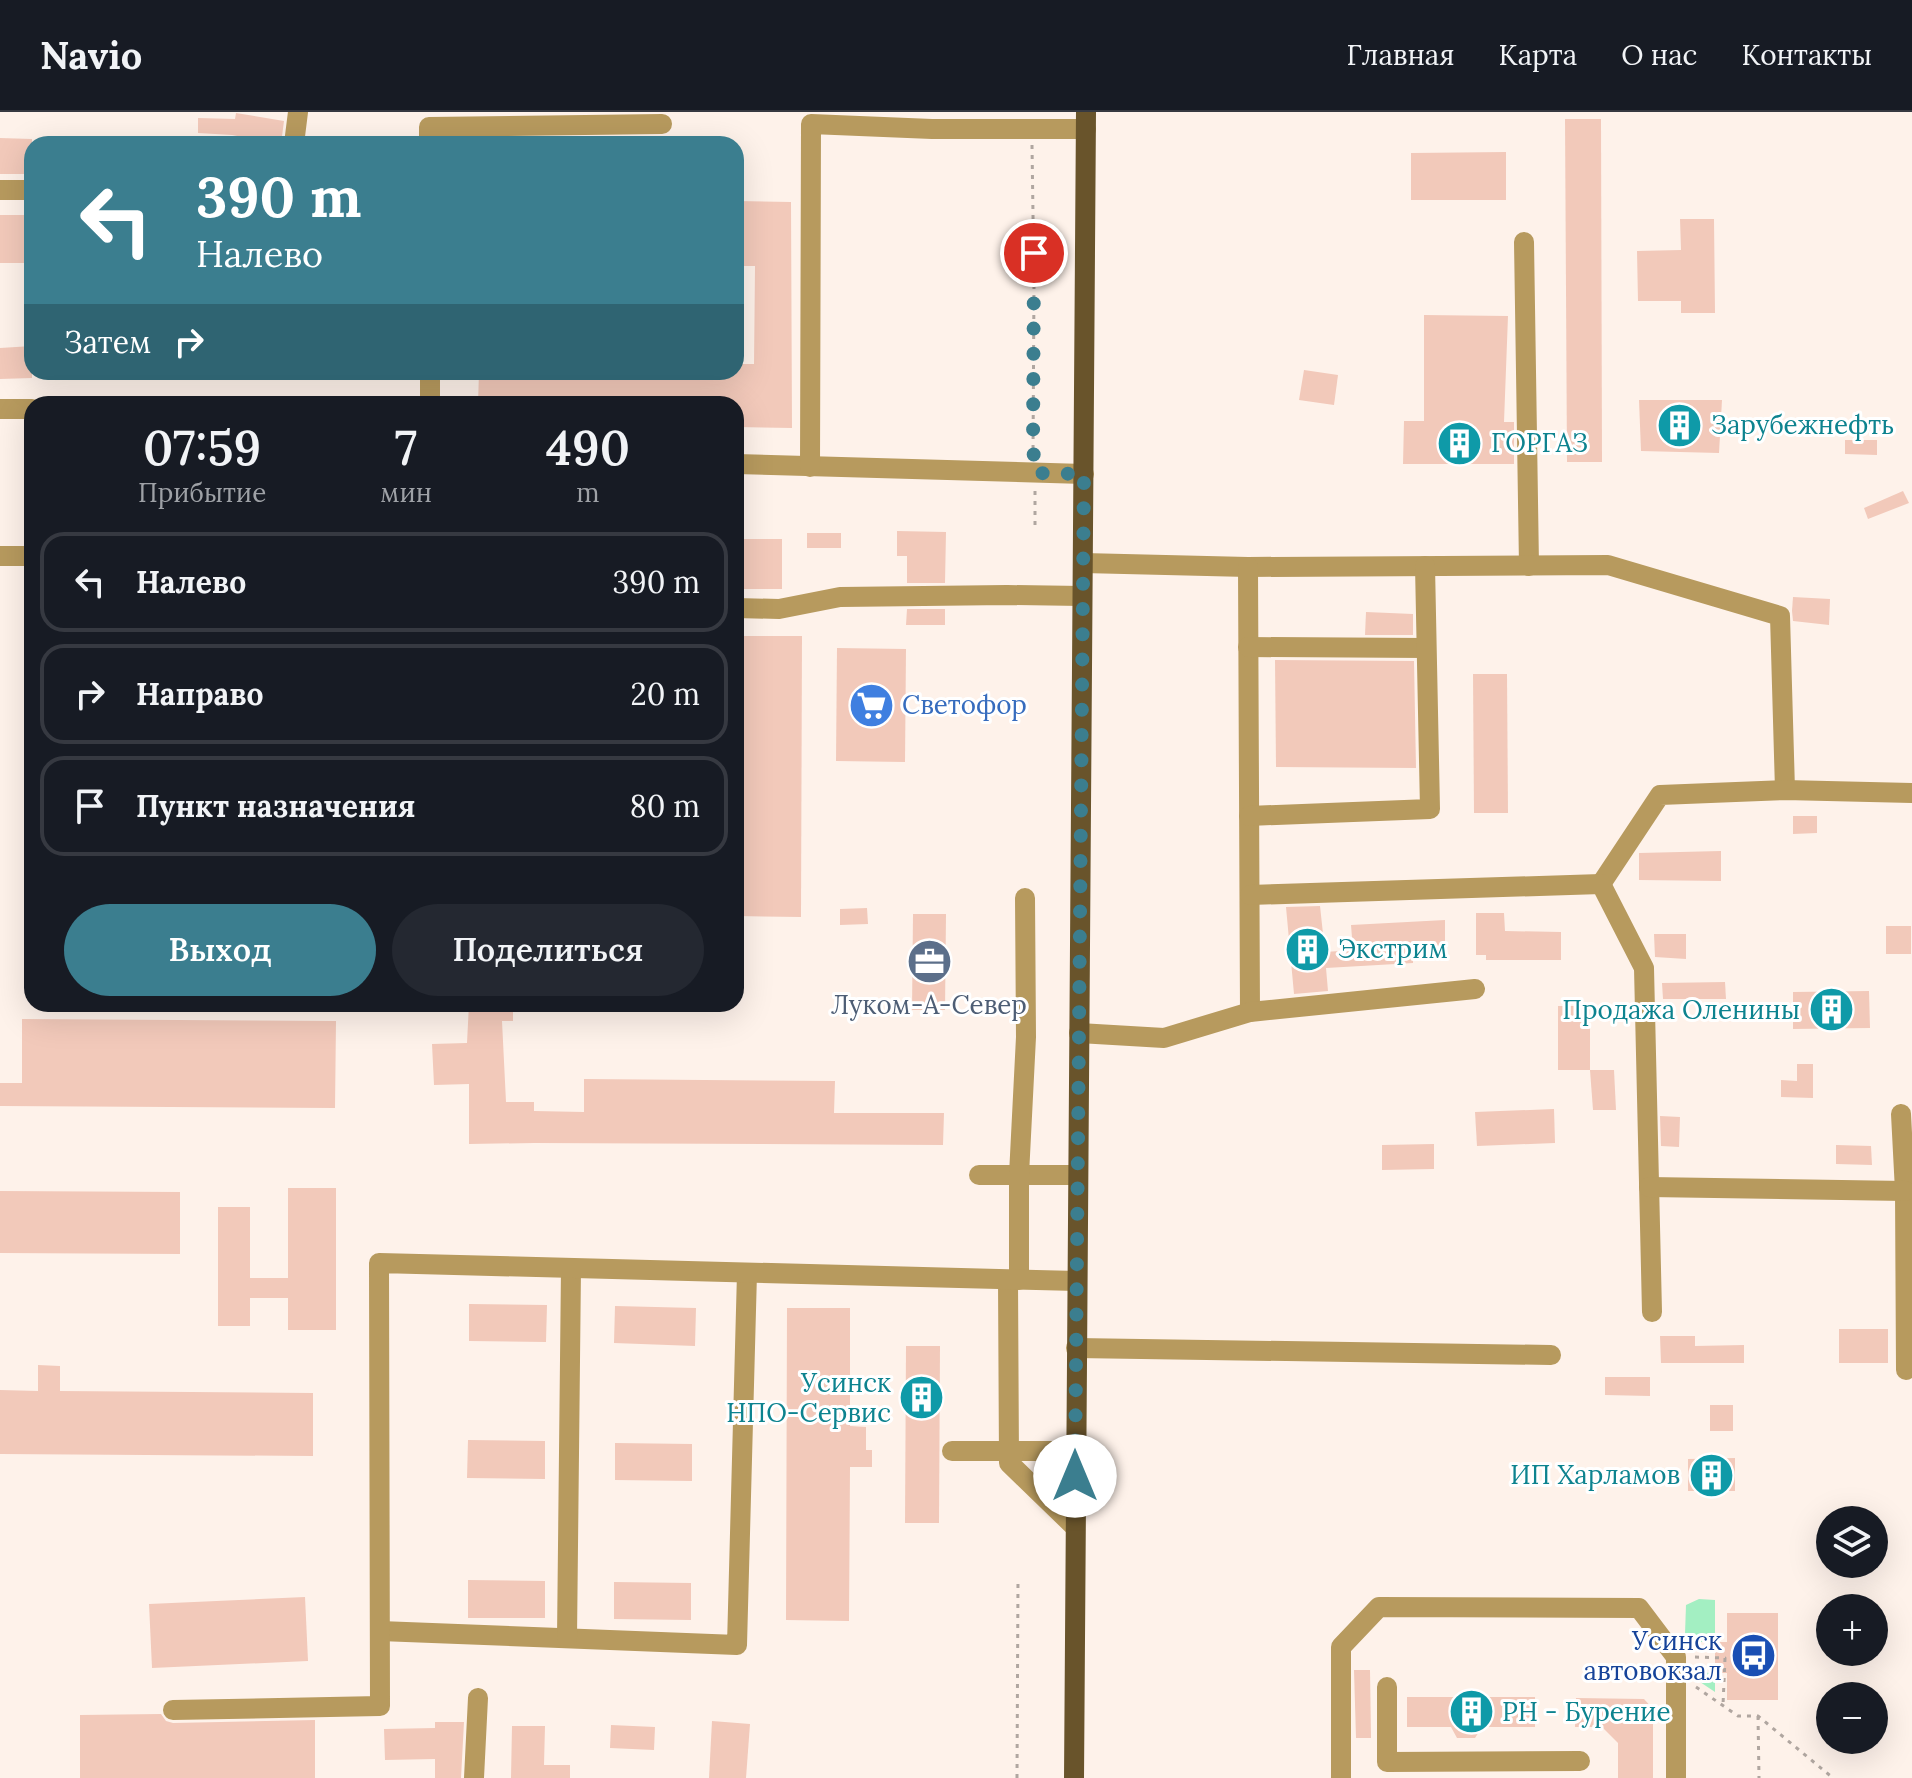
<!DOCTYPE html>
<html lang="ru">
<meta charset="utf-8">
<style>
body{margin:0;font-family:Lora,serif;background:#242831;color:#f1f3f6;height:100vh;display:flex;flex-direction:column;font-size:30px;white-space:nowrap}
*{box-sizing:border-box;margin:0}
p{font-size:26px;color:#9ea1a6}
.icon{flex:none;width:44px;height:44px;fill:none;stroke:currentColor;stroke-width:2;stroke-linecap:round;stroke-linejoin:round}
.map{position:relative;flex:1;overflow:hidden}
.sheet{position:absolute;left:24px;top:284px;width:720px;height:616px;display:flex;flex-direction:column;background:#171b24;border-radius:24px;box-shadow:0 8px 32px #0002}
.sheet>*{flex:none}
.banner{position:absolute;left:24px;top:24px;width:720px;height:244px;border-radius:24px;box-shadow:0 8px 32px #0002;background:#3b7e8f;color:#fff;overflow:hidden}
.buttons{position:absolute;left:1816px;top:1394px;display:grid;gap:16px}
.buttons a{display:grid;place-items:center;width:72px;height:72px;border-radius:50%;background:#171b24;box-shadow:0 8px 32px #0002;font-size:40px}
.pin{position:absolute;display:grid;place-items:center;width:68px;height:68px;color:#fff;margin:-34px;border:4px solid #fff;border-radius:50%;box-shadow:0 2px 8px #0007}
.me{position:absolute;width:88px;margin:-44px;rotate:0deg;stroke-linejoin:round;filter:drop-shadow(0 0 6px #0008)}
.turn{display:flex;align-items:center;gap:28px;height:168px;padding:0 40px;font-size:36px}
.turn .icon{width:104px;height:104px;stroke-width:2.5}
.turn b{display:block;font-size:56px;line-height:68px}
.then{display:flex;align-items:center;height:76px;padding:0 40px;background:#0003;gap:16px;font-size:30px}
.eta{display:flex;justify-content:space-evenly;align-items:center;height:136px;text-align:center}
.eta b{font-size:48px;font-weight:600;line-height:56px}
.cta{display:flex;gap:16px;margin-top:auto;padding:16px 40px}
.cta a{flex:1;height:92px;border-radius:48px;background:#3b7e8f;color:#fff;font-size:32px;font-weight:600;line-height:92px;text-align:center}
.cta a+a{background:#242831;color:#f1f3f6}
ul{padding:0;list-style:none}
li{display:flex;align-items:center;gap:24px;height:100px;margin:0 16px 12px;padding:0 24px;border:4px solid #363941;border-radius:24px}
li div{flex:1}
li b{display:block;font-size:30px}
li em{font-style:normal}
header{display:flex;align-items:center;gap:48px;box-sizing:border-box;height:112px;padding:0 40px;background:#171b24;border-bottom:2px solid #363941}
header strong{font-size:38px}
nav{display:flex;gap:44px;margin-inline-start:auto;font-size:28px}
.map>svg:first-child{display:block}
.green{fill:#a3efc2}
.building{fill:#f2c9ba}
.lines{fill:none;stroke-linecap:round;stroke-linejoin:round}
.path{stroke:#b0a6a0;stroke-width:3;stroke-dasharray:4 6;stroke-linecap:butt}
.minor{stroke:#b79a5e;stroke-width:20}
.major{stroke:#69542b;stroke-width:20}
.route{stroke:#3b7e8f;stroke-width:14;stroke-dasharray:0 25.2}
.labels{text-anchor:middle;stroke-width:6;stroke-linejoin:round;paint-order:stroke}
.culture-label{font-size:26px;fill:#0d838f;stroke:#fff;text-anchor:start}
.shop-label{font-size:26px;fill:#366cbe;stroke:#fff;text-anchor:start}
.service-label{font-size:26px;fill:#4e5e75;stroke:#fff}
.transit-label{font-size:26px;fill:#164399;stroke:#fff;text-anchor:end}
</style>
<header>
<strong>Navio</strong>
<nav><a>Главная</a><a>Карта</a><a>О нас</a><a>Контакты</a></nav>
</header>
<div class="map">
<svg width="1912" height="1666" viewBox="0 0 1912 1666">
<rect width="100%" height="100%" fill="#fef2ea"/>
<g class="green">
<polygon points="1699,1487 1715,1488 1715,1530 1693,1530 1685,1522 1686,1493"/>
<polygon points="1685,1560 1715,1561 1715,1580"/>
</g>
<g class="building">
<polygon points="236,1 284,9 281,32 232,23 198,21 198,6 235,7"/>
<polygon points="1565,7 1601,7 1602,350 1567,350"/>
<polygon points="0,26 32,27 32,62 0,62"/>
<polygon points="1506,40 1506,88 1411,88 1411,41"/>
<polygon points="736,89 791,90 792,316 736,315 736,292 478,292 479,260 736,260 736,252 754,252 755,154 736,154"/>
<rect x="0" y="103" width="32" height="48"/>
<polygon points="1680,107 1714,107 1715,201 1681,201 1681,189 1638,189 1637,139 1681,138"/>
<polygon points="1424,203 1508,204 1504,310 1514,310 1514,352 1403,352 1404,309 1424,309"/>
<polygon points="32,234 32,266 0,267 0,236"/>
<polygon points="1304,258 1338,263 1334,293 1299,288"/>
<polygon points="1639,288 1722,288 1719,341 1641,339"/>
<polygon points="1845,328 1877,328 1877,343 1845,342"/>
<polygon points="1903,379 1909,391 1868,407 1864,396"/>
<polygon points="897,419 946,420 945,471 907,471 907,444 897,444"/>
<rect x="807" y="421" width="34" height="15"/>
<rect x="736" y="427" width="46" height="50"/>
<polygon points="1793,485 1830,487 1829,513 1793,509 1792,499"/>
<polygon points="907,497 945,497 945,513 906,513"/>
<polygon points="1366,500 1413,502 1413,523 1365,523"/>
<polygon points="736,524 802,524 801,805 736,804"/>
<polygon points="837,536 906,537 905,650 836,649"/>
<polygon points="1275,548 1414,549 1416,656 1276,655"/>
<polygon points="1473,562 1507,562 1508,701 1474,701"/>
<polygon points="1793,704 1817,704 1817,721 1793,722"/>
<polygon points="1721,739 1721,769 1639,768 1639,741"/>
<polygon points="1320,794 1325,840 1353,838 1351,813 1445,808 1445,843 1413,842 1413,851 1326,856 1328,879 1294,882 1286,795"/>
<polygon points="867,796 868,812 840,813 840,797"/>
<polygon points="1476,801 1504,801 1505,819 1561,820 1561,848 1486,848 1486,843 1476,843"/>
<polygon points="913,802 946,802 945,898 912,898"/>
<rect x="1886" y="814" width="25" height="28"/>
<polygon points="1654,822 1686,822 1686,847 1655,845"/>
<polygon points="1725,870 1726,887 1663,887 1662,871"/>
<polygon points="1869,879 1870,916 1793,917 1793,880"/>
<polygon points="469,892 513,892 513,909 502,909 506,990 534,990 534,999 584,1000 584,967 835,969 834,1001 944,1001 943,1033 534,1031 469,1032 469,972 434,973 432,932 467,931"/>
<rect x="1558" y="894" width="32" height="64"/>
<polygon points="22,907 336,909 335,996 0,994 0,971 22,971"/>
<polygon points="1797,952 1813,952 1813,986 1781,985 1781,968 1797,969"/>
<polygon points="1590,958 1614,958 1616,998 1593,998"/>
<polygon points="1554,997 1555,1031 1477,1034 1475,1000"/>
<polygon points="1660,1004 1680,1005 1679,1035 1661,1034"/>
<polygon points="1434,1032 1434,1057 1382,1058 1382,1033"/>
<polygon points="1836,1033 1871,1034 1872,1053 1836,1052"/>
<polygon points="288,1076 336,1076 336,1218 288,1218 288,1186 250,1186 250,1214 218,1214 218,1095 250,1095 250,1166 288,1166"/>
<polygon points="0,1079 180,1080 180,1142 0,1141"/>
<polygon points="469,1192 547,1193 546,1230 469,1229"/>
<polygon points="615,1194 696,1196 695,1234 614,1231"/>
<polygon points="787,1196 850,1196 850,1314 866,1315 866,1338 872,1338 872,1355 850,1355 849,1509 786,1508"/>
<rect x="1839" y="1217" width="49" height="34"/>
<polygon points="1660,1224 1695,1224 1695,1234 1744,1233 1744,1251 1661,1251"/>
<polygon points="906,1234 940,1234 939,1411 905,1411"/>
<polygon points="38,1253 60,1254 60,1279 313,1281 313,1344 0,1342 0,1278 38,1279"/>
<polygon points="1605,1265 1650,1265 1650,1284 1605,1283"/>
<rect x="1710" y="1293" width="23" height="26"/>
<polygon points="468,1328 545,1329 545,1367 467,1366"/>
<polygon points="615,1331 692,1332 692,1369 615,1368"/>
<polygon points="1735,1346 1735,1379 1688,1379 1688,1347"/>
<polygon points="468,1468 545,1469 545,1506 468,1506"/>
<polygon points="614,1470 691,1471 691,1508 614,1507"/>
<polygon points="305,1485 308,1549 152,1556 149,1492"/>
<polygon points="1727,1501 1778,1501 1778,1588 1727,1588 1727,1561 1715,1561 1715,1530 1727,1530"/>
<polygon points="1354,1558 1370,1558 1371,1626 1356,1626"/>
<polygon points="1407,1585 1535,1585 1535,1615 1482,1615 1475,1626 1457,1626 1451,1615 1407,1615"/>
<polygon points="1576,1586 1644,1587 1653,1597 1653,1666 1618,1666 1618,1631 1602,1615 1575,1615"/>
<polygon points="161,1602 166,1609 173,1611 315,1608 315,1666 80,1666 80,1603"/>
<polygon points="712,1609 750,1612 746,1666 709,1666"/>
<polygon points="435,1610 464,1610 461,1666 435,1666 435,1647 385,1648 384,1617 435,1616"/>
<polygon points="611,1613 655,1615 654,1638 610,1636"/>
<polygon points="512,1614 545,1614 544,1653 570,1653 570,1666 511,1666"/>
</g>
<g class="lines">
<g class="path">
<polyline points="1032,33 1034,172 1033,342"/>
<polyline points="1035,413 1035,377"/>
<polyline points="1695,1545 1725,1546 1723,1593"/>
<polyline points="1696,1575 1738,1604 1758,1604 1833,1666"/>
<polyline points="1758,1604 1759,1666"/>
<polyline points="1017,1666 1018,1467"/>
</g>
<g class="minor">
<polyline points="294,32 298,0"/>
<polyline points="429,32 429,15 662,12"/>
<polyline points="0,78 32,78"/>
<polyline points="1524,130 1529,454"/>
<polyline points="430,260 430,292"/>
<polyline points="0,297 32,297"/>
<polyline points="736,352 1084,362"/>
<polyline points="810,355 811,12 932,17 1086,17"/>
<polyline points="0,444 32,444"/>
<polyline points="1083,451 1248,455 1608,453 1780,504 1785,678"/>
<polyline points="1248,455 1250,900"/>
<polyline points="736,496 779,497 840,485 1007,483 1082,484"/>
<polyline points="1248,535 1426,536"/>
<polyline points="1249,704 1430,697 1425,454"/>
<polyline points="1601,772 1660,683 1785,678 1912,681"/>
<polyline points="1250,783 1601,772 1644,856 1652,1200"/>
<polyline points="1079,921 1164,926 1250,900 1475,877"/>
<polyline points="1901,1002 1905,1079 1906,1258"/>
<polyline points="979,1063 1078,1063"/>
<polyline points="1649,1075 1905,1079"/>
<polyline points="1008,1168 1009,1351 1075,1415"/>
<polyline points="1019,1168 1019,1063 1026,925 1025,786"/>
<polyline points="1076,1236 1551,1243"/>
<polyline points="952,1339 1076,1339"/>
<polyline points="380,1519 737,1533 747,1161"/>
<polyline points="567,1526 571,1156"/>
<polyline points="1387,1575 1387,1650 1580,1649"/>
<polyline points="173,1598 380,1594 379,1151 1077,1169"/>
<polyline points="474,1666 478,1586"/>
<polyline points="1341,1666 1341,1535 1379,1495 1639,1496 1676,1545 1676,1666"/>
</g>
<polyline class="major" points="1074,1666 1086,0"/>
</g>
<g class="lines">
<polyline class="route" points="1034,141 1033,337 1036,361 1084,362 1075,1364"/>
</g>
<defs>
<symbol id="building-disc" viewBox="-11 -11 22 22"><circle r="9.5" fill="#0f9aa8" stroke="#fff"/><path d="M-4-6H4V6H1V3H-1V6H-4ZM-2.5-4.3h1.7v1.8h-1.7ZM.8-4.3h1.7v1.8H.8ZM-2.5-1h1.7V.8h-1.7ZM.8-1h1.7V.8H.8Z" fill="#fff"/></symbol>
<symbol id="supermarket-disc" viewBox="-11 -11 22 22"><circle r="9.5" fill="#3f7fe0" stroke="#fff"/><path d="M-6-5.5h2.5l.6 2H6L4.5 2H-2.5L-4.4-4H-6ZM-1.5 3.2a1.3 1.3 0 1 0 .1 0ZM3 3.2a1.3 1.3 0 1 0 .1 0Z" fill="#fff"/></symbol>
<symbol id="office-disc" viewBox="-11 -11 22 22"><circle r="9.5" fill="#5c6f8a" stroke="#fff"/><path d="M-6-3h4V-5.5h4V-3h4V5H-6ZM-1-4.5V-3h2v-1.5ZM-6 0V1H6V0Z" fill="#fff"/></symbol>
<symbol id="bus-disc" viewBox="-11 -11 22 22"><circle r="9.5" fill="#1a4fb4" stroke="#fff"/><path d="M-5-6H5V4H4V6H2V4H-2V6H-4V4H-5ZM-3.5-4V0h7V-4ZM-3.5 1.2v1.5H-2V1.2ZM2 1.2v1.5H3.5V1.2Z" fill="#fff"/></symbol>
</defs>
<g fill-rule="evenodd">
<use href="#building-disc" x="1654" y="288" width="51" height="51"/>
<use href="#building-disc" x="1434" y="306" width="51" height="51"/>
<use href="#supermarket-disc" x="846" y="568" width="51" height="51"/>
<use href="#building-disc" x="1282" y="812" width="51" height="51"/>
<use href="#office-disc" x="904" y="824" width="51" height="51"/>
<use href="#building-disc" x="1806" y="872" width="51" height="51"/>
<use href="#building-disc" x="896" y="1260" width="51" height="51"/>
<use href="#building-disc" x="1686" y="1338" width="51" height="51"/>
<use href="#bus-disc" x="1728" y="1518" width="51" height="51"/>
<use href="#building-disc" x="1446" y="1574" width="51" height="51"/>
</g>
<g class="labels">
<g class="culture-label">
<text x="1711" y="322">Зарубежнефть</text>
<text x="1491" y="340">ГОРГАЗ</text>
<text x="1338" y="846">Экстрим</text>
<text x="1800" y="907" text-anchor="end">Продажа Оленины</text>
<text x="891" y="1280" text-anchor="end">Усинск<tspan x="891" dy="30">НПО-Сервис</tspan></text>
<text x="1680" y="1372" text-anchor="end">ИП Харламов</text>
<text x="1502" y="1609">РН - Бурение</text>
</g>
<g class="shop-label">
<text x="902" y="602">Светофор</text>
</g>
<g class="service-label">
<text x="929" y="902">Луком-А-Север</text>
</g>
<g class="transit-label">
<text x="1722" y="1538">Усинск<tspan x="1722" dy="30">автовокзал</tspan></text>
</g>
</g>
</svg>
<div class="buttons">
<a><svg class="icon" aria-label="layers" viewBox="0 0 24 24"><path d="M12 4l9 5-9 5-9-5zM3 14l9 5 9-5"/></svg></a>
<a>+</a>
<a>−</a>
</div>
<div class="pin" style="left:1034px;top:141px;background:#d93025"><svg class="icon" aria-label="arrive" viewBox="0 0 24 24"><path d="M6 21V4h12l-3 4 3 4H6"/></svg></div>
<svg class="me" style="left:1075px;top:1364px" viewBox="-20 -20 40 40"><circle r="19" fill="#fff"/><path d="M0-13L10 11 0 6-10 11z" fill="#3b7e8f"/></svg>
<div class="banner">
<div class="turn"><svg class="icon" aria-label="left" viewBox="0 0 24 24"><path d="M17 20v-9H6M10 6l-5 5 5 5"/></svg><div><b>390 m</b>Налево</div></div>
<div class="then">Затем<svg class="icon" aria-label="right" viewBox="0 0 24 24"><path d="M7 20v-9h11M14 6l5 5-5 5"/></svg></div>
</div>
<section class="sheet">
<div class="eta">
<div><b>07:59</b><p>Прибытие</p></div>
<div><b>7</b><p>мин</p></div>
<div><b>490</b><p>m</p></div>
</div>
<ul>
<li><svg class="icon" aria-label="left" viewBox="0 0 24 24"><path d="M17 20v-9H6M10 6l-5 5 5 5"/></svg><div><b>Налево</b></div><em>390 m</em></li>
<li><svg class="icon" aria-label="right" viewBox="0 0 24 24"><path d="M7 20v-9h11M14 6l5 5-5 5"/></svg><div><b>Направо</b></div><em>20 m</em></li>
<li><svg class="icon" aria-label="arrive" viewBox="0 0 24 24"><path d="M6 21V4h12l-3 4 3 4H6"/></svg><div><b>Пункт назначения</b></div><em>80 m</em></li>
</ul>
<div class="cta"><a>Выход</a><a>Поделиться</a></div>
</section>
</div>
